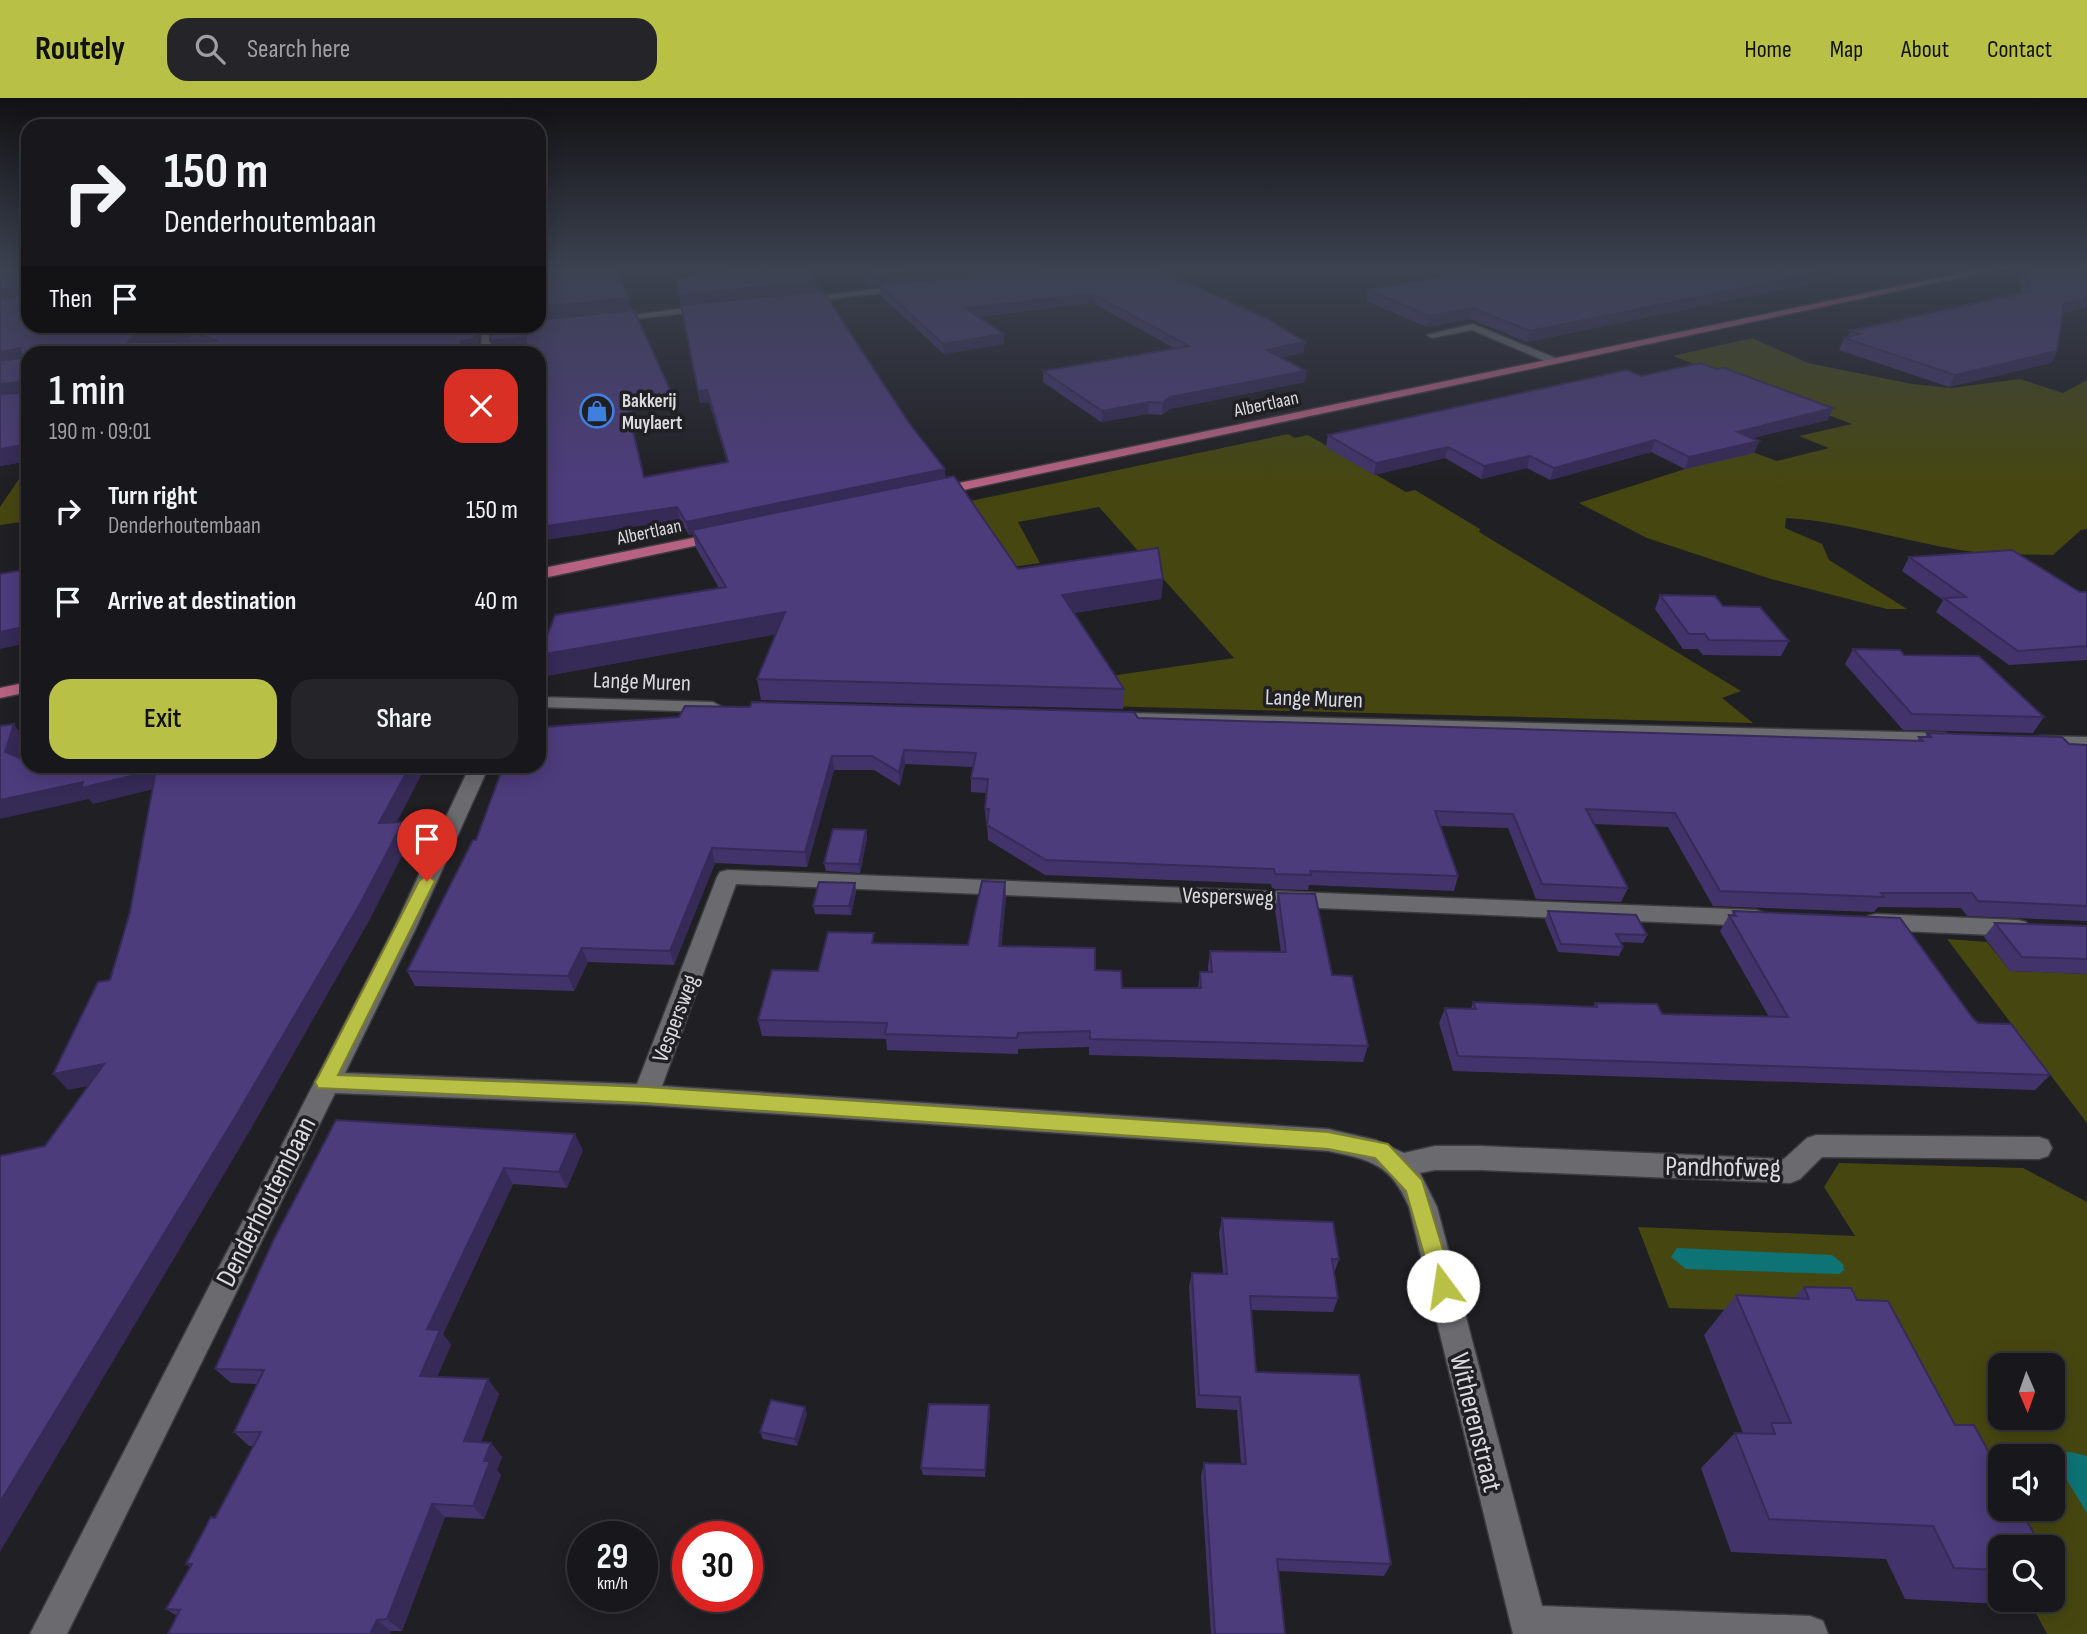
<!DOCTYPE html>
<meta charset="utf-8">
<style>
body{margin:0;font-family:"Sofia Sans Condensed",sans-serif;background:#252428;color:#f1f3f6;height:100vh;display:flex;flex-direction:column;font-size:26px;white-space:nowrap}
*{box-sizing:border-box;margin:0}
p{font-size:23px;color:#9f9fa3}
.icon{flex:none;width:38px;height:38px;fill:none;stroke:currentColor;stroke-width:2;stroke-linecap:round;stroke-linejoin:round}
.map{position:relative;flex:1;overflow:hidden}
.drawer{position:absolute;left:21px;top:248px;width:525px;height:427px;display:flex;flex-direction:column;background:#18171b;border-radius:21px;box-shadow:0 4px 18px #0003,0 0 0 2px #36363a}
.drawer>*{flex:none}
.top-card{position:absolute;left:21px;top:21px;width:525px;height:214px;border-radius:21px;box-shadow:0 4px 18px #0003,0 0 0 2px #36363a;background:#18171b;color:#f1f3f6;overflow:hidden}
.needle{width:46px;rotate:178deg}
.tools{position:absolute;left:1988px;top:1255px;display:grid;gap:14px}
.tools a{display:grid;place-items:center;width:77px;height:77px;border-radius:14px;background:#18171b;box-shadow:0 4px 18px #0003,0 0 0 2px #36363a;font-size:35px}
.speed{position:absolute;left:567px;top:1423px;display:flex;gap:14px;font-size:35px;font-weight:700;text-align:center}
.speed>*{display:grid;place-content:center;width:91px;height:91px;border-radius:50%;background:#18171b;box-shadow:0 4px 18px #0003,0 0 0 2px #36363a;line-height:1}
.speed small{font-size:18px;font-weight:400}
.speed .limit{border:10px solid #d22;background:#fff;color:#111}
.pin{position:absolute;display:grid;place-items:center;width:60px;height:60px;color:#fff;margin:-72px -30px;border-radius:50% 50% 50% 0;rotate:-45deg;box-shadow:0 0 7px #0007}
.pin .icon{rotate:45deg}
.me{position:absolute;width:77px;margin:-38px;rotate:346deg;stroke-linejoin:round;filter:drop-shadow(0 0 5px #0008)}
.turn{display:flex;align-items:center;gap:24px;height:147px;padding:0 28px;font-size:32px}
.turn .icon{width:91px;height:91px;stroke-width:2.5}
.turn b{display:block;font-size:49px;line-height:60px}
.then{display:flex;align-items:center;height:66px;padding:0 28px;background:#0003;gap:14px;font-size:26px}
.round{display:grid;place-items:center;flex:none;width:74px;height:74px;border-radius:21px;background:#252428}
.summary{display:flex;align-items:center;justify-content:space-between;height:119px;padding:0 28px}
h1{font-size:42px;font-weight:600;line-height:52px}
.primary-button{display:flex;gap:14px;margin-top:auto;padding:14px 28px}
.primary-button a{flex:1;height:80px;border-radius:21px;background:#b9c046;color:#111;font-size:28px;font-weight:600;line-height:80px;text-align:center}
.primary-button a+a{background:#252428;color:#f1f3f6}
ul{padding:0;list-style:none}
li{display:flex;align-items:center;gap:21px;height:91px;padding:0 28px}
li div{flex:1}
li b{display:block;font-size:26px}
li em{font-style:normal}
header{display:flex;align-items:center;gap:42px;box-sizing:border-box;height:98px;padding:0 35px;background:#b9c046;color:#111}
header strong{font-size:33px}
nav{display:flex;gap:38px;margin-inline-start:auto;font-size:24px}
.search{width:490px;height:63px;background:#252428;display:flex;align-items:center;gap:18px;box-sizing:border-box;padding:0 24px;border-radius:21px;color:#9f9fa3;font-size:26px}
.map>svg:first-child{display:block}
.green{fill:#464710;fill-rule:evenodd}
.water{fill:#0d7375}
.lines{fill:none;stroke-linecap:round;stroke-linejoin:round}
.minor-casing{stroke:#3c3b3f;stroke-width:3}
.major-casing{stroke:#3c3b3f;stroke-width:3}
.minor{fill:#6b6a6f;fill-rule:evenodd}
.major{fill:#b66280;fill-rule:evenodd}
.wall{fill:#42346b}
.shaded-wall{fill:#362a57}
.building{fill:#4d3c7c;stroke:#362a57;stroke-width:2;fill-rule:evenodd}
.route{fill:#b9c046;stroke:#787d2e;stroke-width:2}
.labels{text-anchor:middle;stroke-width:7;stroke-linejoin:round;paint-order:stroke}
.far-poi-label{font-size:19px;font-weight:bold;fill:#dbdadd;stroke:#201f24;text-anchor:start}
.far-street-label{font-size:19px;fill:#dbdadd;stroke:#201f24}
.street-label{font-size:23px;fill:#dbdadd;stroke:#201f24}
.near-street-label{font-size:28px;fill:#dbdadd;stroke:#201f24}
</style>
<header>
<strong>Routely</strong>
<div class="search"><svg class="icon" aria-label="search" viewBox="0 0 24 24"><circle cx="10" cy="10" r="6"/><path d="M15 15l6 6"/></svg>Search here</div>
<nav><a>Home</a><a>Map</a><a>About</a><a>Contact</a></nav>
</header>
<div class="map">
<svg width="2087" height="1536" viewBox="0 0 2087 1536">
<rect width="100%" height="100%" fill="#201f24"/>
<g class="green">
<path d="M1752 240 1808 265 1912 286 1951 290 2020 281 2063 295 2087 282V431L2081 432 2053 457C2030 456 2006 457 1983 455 1917 448 1853 424 1786 420L1785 430 1822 446 1829 462 1907 511H1887L1771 481 1647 440 1579 405 1685 371 1752 354 1777 363 1829 350 1799 338 1852 326 1673 258Z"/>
<polygon points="1288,336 1295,340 1308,337 1406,394 1415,392 1480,431 1479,434 1741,593 1722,600 1753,625 1101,608 1083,582 1234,560 1099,409 1018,424 1040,465 1005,470 961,405"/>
<polygon points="28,368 28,423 0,427 0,409"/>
<polygon points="1947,841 1987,844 2010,873 2087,876 2087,1025"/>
<path d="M1839 1065 2023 1070 2087 1104V1536H2047L2029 1502H2053V1449H2002L1882 1217 1669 1210 1638 1129 1855 1138 1824 1089ZM2000 1267H2053V1320H2000ZM2000 1358H2053V1410H2000Z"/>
</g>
<g class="water">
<polygon points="1677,1150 1832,1157 1843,1166 1844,1172 1839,1176 1686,1171 1671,1159"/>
<polygon points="2071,1354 2087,1358 2087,1415 2051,1356"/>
</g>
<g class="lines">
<defs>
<g id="minor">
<polygon points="908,187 911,192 801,204 796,201"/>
<polygon points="709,207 712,212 609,224 604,221"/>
<polygon points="1473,226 1560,262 1561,264 1552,266 1472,232 1432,240 1427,237"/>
<polygon points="482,228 492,228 491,256 481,256"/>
<polygon points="539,599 713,604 722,609 713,614 539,609"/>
<polygon points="1130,615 1945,635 1954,641 1945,647 1124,624 1121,620 1124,616"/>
<polygon points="2040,638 2087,639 2087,651 2033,648 2031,644 2033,640"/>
<path d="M470 668H489L416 830 345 975 637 986 717 779 720 774 728 772 1756 812 1764 815 1767 820 1764 825 1756 828 736 786 662 988 1328 1031 1376 1042 1404 1055 1435 1048H1481L1784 1061 1807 1040 1816 1037 2039 1039 2048 1042 2052 1050 2048 1058 2039 1061 1822 1059 1800 1081 1790 1085 1481 1072H1435L1420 1075 1437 1109 1542 1508 1810 1518 1823 1523 1828 1536H1513L1409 1109C1391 1066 1371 1062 1328 1053L646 1007 335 995 67 1536H30L394 830Z"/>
<polygon points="1876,816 2018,822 2026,824 2029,830 2026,836 2018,838 1876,832 1868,830 1865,824 1868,818"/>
</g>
<g id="major">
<polygon points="1986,170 2005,170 935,398 928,394 935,390"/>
<polygon points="722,434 729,438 727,441 539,481 539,471"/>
<polygon points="28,584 28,594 0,600 0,590"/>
</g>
</defs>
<use href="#minor" class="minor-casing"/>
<use href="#major" class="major-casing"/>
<use href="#minor" class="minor"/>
<use href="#major" class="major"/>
</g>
<g class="wall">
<polygon points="0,171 28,228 480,228 478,255 28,256 28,363 0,368"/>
<polygon points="852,171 1158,171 1305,244 1303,255 1281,259 1306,273 1305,284 1170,311 1162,317 1148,316 1101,324 1043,284 1043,273 1174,250 1093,205 978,219 1004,246 944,256 880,197 879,187 871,188"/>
<polygon points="1469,171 1884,171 1527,244 1470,221 1427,229 1366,203 1368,192 1474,172"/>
<polygon points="2017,171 2087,171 2087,209 2063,215 2057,253 2051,265 1949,289 1839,252 1844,240 1848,239 1850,233 2022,194"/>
<polygon points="676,180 817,183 819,193 946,379 1018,471 1163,481 1161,501 1074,515 1124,591 1123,611 761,602 757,581 776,536 546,578 719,490 696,450 693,436 689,437 680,422 526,250 494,253 632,212 672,296 674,308 632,313 634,323 631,324 644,379 727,364 709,304 700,305"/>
<polygon points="1641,278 1828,322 1752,340 1759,343 1754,355 1685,371 1651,354 1550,382 1527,370 1481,381 1445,360 1374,377 1326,349 1328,337"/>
<polygon points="1909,459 2080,494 2087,494 2087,562 2009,567 1936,514 1943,502 1902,473"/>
<polygon points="1660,497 1789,543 1781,558 1703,557 1698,551 1683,551 1655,511"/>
<polygon points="1853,551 1904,557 2044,619 2033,635 1903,632 1845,566"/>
<polygon points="1138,620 1917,643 1919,639 1925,639 1927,635 2087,647 2087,823 1967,818 1961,810 1878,809 1874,814 1713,808 1668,729 1594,726 1628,790 1621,804 1536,801 1508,730 1440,728 1458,778 1454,793 1309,787 1308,792 1272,791 1271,786 1045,777 988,742 987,725 986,725 985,711 986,695 971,694 971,680 973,669 905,666 900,688 874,672 834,672 807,769 715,765 674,867 588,864 574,893 415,888 407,873 476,742 502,672"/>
<polygon points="866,732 867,740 860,775 826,773 824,765"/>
<polygon points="855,785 856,794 851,817 815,816 813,808"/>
<polygon points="1278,795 1332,877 1368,948 1363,964 1089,957 1089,949 1018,951 1018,956 887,952 886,941 762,938 758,922 818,873 875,845 968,847 1006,800 1001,848 1095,872 1122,890 1198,890 1200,874 1208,874 1208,868 1210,853 1281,854 1275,811"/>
<polygon points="1548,813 1647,837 1643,845 1621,844 1623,849 1619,858 1558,854 1545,822"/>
<polygon points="1733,813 1972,919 2050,977 2035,992 1453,973 1439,925 1445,910 1471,911 1473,904 1593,909 1595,905 1662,916 1769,919 1720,833 1729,817 1731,818"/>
<polygon points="1995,825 2087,828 2087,876 2010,873 1984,839"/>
<polygon points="336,1022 583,1052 567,1090 513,1086 443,1236 451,1247 437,1279 499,1296 481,1344 491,1345 502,1359 497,1372 501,1377 484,1421 445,1419 402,1533 391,1533 177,1518 166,1511 190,1469 186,1466 215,1420 253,1348 249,1348 234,1334 257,1286 231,1285 215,1271"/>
<polygon points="1222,1120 1339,1161 1334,1176 1338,1200 1333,1214 1251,1212 1256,1274 1391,1466 1384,1478 1278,1473 1285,1536 1211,1536 1201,1378 1204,1365 1241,1366 1237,1312 1196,1310 1189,1189 1192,1175 1223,1175 1219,1135"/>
<polygon points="1804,1189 2000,1449 2000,1502 2009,1502 2000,1506 1905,1501 1886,1461 1731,1454 1701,1370 1735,1335 1743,1335 1704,1237 1736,1197 1793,1201"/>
<polygon points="990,1314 985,1379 923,1377 921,1370"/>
<polygon points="807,1316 797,1348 763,1341 760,1334"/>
</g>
<g class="shaded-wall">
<polygon points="947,171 1044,171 871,188 870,178"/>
<polygon points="1835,171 1884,171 1527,244 1530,233"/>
<polygon points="817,183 819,194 681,208 679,197"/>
<polygon points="21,189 28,201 0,205 0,191"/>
<polygon points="1093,196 1093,205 965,220 965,210"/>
<polygon points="629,200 632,213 539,222 539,209"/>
<polygon points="2087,200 2087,209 2058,216 2064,205"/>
<polygon points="1473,210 1470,221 1427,229 1429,218"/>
<polygon points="269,228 334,228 276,235"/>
<polygon points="475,228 480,228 478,255 459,256 461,243"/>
<polygon points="185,232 192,245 128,244 135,237"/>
<polygon points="1004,236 1004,246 944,256 943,246"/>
<polygon points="526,239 529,250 494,253 490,243"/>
<polygon points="1305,244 1303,255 1266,263 1267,252"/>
<polygon points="20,250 28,263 0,269 0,254"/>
<polygon points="2057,253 2051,265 1949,289 1955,277"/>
<polygon points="1306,273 1305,284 1170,311 1162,317 1163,305 1170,299"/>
<polygon points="19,284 28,298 0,301 0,286"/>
<polygon points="707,292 709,304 700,305 698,293"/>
<polygon points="672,296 674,308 632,313 634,323 631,324 628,312 629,301"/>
<polygon points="1149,304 1148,316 1101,324 1102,313"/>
<polygon points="1833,310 1828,322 1732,345 1737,334"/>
<polygon points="1655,342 1651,354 1550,382 1554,370"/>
<polygon points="1759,343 1754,355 1685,371 1689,359"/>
<polygon points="28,346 28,363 0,368 0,351"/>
<polygon points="1448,349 1445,360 1374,377 1376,365"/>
<polygon points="1530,358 1527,370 1481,381 1484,368"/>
<polygon points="945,371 946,384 692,432 693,436 689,437 686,424"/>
<polygon points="677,409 680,422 539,443 539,429"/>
<polygon points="1163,481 1161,501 1062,517 1062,497"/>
<polygon points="785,514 789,534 546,578 540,557"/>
<polygon points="28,528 28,545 0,551 0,534"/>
<polygon points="14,626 25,642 17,670 5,654"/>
<polygon points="904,652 905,666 900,688 899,674"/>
<polygon points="832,658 834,672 807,769 805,754"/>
<polygon points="410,668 426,668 388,741 379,725"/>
<polygon points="156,672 166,688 93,706 89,701 0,721 0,702 83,684"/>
<polygon points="403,724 411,740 369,823 249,1034 0,1454 0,1404"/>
<polygon points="866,732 867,740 860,775 859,766"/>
<polygon points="712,750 715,765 674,867 670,853"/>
<polygon points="1005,784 1006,800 1000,863 999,848"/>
<polygon points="855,785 856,794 851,817 849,808"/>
<polygon points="582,850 588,864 574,893 568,878"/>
<polygon points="104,966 118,982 68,992 53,976"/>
<polygon points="575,1036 583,1052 567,1090 559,1074"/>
<polygon points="504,1070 513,1086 443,1236 451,1247 431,1292 420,1278 427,1231"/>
<polygon points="488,1281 499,1296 476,1357 464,1343"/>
<polygon points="989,1307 990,1314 985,1379 985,1372"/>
<polygon points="805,1309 807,1316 797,1348 795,1341"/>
<polygon points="491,1345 502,1359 497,1372 501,1377 484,1421 473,1408 484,1363"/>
<polygon points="432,1406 445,1419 402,1533 387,1521"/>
<polygon points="377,1522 391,1533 390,1536 370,1536"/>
</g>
<g class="building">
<path d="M0 171H28V228H271L276 230 293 228H475L474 241 461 243 459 256H28V346L0 351V296L20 295 22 286 19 284 0 286V263L22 260 20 250 0 254V201L24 197 21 189 0 191ZM185 232 218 243 128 244 135 237Z"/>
<polygon points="539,171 615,171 629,200 539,209"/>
<polygon points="734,171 809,171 817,183 679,197 676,180"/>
<polygon points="862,171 947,171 870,178"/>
<polygon points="1040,171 1158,171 1268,221 1305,244 1267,252 1306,273 1170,299 1163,305 1149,304 1102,313 1043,273 1189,248 1093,196 965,210 1004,236 943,246 879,187"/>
<polygon points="1481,171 1835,171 1530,233 1473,210 1429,218 1368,192"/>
<polygon points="2025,171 2087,171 2087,200 2064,205 2057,253 1955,277 1844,240 1860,236 1850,233 2030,193"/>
<polygon points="823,193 909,325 945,371 686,424 677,409 539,429 539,256 526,256 526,239 490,243 491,228 539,228 539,222 634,212 672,296 629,301 631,312 628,312 644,379 728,364 707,292 698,293 681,207"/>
<polygon points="1700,265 1717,271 1724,270 1833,310 1737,334 1759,343 1689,359 1655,342 1554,370 1530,358 1484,368 1448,349 1376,365 1328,337 1627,272 1641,278"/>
<polygon points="954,378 1018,471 1158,450 1163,481 1062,497 1124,591 757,581 785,514 540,557 555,517 726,489 692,432"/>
<polygon points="2012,452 2080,494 2087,494 2087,548 2018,553 1944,500 1966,499 1909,459"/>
<polygon points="28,471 28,528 0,534 0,476"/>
<polygon points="1660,497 1715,498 1723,508 1760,509 1789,543 1709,542 1705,536 1689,536"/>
<polygon points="1853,551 1900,552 1904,557 1979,558 2044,619 1912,616"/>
<polygon points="752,604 1134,614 1138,620 1172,621 1923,643 1919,639 1931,639 1927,635 2062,639 2069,646 2087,647 2087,808 1978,803 1972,795 1881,795 1884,799 1720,793 1675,715 1586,711 1628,790 1542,786 1513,716 1435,713 1458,778 1310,773 1311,777 1275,776 1274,771 1046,762 987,727 989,711 985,711 988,681 971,680 976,655 904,652 899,674 872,658 832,658 805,754 712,750 670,853 582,850 568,878 407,873 473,742 476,742 502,672 539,668 539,642 544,629 679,619 685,608 750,609"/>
<polygon points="14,626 5,654 25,662 28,657 28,668 410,668 379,725 403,724 360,806 236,1018 0,1404 0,1058 45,1048 104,966 53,976 98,884 110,882 130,814 156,672 81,690 83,684 0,702 0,628"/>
<polygon points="833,731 866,732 859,766 824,765"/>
<polygon points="982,783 1005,784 999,848 1095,850 1095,872 1121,873 1122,890 1201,890 1200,874 1212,874 1210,853 1286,854 1278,795 1315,796 1332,877 1352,878 1368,948 1090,941 1090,933 1018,935 1017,940 885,936 887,925 758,922 772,872 818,873 828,834 874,835 872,845 968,847"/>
<polygon points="819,784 855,785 849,808 813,808"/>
<polygon points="1548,813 1636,817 1647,837 1616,836 1623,849 1561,846"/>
<polygon points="1733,813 1900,820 1972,919 1978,925 2011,926 2050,977 1458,958 1445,910 1476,911 1473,904 1597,909 1595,905 1657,906 1662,916 1788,919 1729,817 1736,818"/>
<polygon points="1995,825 2087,828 2087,861 2022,859"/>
<polygon points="336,1022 575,1036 559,1074 504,1070 427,1231 440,1232 420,1278 488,1281 464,1343 491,1345 484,1363 490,1363 473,1408 432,1406 387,1521 377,1522 370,1536 168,1536 180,1512 166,1511 192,1466 186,1466 211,1419 215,1420 261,1334 234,1334 264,1272 215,1271 273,1143"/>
<polygon points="1222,1120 1333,1124 1339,1161 1332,1161 1338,1200 1250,1198 1256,1274 1359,1277 1391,1466 1277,1461 1285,1536 1215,1536 1204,1365 1246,1366 1240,1299 1199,1297 1192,1175 1227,1176"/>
<polygon points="1804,1189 1851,1190 1857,1202 1888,1203 1955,1327 1974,1327 2000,1375 2000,1410 2020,1410 2041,1449 2000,1449 2000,1472 1954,1470 1933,1428 1769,1421 1735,1335 1775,1336 1771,1325 1791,1325 1736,1197 1809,1201"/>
<polygon points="771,1302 805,1309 795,1341 760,1334"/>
<polygon points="929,1306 989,1307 985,1372 921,1370"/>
</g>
<linearGradient id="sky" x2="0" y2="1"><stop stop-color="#121114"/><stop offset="0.44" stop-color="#3c4250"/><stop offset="1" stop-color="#3c4250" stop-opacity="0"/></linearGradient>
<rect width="2087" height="386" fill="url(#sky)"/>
<polygon class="route" points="427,777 435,783 338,977 646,989 1328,1034 1388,1046 1422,1082 1454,1188 1451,1195 1443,1198 1435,1195 1406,1093 1375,1060 1328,1051 646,1005 318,990 315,984 318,979 419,783"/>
<defs>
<symbol id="shop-ring" viewBox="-11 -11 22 22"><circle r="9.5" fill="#201f24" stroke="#3f7fe0" stroke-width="1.5"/><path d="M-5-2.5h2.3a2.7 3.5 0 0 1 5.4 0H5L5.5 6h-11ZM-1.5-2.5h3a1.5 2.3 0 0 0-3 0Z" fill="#3f7fe0"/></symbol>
</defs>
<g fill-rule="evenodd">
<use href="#shop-ring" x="578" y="294" width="38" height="38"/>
</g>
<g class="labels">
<g class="far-poi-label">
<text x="622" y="309">Bakkerij<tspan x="622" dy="22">Muylaert</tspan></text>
</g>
<g class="far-street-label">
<text transform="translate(1266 305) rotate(-12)" y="7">Albertlaan</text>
<text transform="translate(649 433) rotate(-12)" y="7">Albertlaan</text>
</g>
<g class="street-label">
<text transform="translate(642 583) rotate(2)" y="8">Lange Muren</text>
<text transform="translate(1314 600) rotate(2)" y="8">Lange Muren</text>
<text transform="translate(1228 798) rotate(2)" y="8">Vespersweg</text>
<text transform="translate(675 920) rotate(-69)" y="8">Vespersweg</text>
</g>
<g class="near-street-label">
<text transform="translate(1723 1068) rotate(1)" y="10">Pandhofweg</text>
<text transform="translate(265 1103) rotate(-63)" y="10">Denderhoutembaan</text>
<text transform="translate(1477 1324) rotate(76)" y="10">Witherenstraat</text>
</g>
</g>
</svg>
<div class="tools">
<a><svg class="needle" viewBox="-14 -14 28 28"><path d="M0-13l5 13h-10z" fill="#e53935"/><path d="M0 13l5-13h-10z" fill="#9f9fa3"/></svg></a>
<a><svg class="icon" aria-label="sound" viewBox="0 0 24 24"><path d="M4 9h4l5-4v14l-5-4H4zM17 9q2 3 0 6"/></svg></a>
<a><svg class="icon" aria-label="search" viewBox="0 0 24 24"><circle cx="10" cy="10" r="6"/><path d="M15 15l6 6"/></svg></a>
</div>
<div class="speed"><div>29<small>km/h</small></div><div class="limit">30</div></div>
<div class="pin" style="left:427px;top:783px;background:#d93025"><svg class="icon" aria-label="arrive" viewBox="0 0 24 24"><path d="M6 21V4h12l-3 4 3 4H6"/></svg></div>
<svg class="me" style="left:1443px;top:1188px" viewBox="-20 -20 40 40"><circle r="19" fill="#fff"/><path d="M0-13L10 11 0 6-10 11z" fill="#b9c046"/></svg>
<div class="top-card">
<div class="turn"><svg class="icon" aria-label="right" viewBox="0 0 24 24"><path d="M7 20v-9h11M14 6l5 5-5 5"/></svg><div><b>150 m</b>Denderhoutembaan</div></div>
<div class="then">Then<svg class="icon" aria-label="arrive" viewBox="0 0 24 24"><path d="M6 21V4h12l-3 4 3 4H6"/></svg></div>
</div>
<section class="drawer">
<div class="summary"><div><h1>1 min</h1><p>190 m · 09:01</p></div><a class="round" style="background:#d93025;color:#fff"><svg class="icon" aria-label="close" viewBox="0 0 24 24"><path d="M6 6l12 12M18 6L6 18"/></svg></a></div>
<ul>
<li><svg class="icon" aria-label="right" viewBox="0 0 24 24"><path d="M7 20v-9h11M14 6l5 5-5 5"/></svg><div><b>Turn right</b><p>Denderhoutembaan</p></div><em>150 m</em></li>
<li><svg class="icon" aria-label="arrive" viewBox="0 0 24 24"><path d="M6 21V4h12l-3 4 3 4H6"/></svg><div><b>Arrive at destination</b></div><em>40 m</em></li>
</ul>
<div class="primary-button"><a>Exit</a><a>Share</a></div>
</section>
</div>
